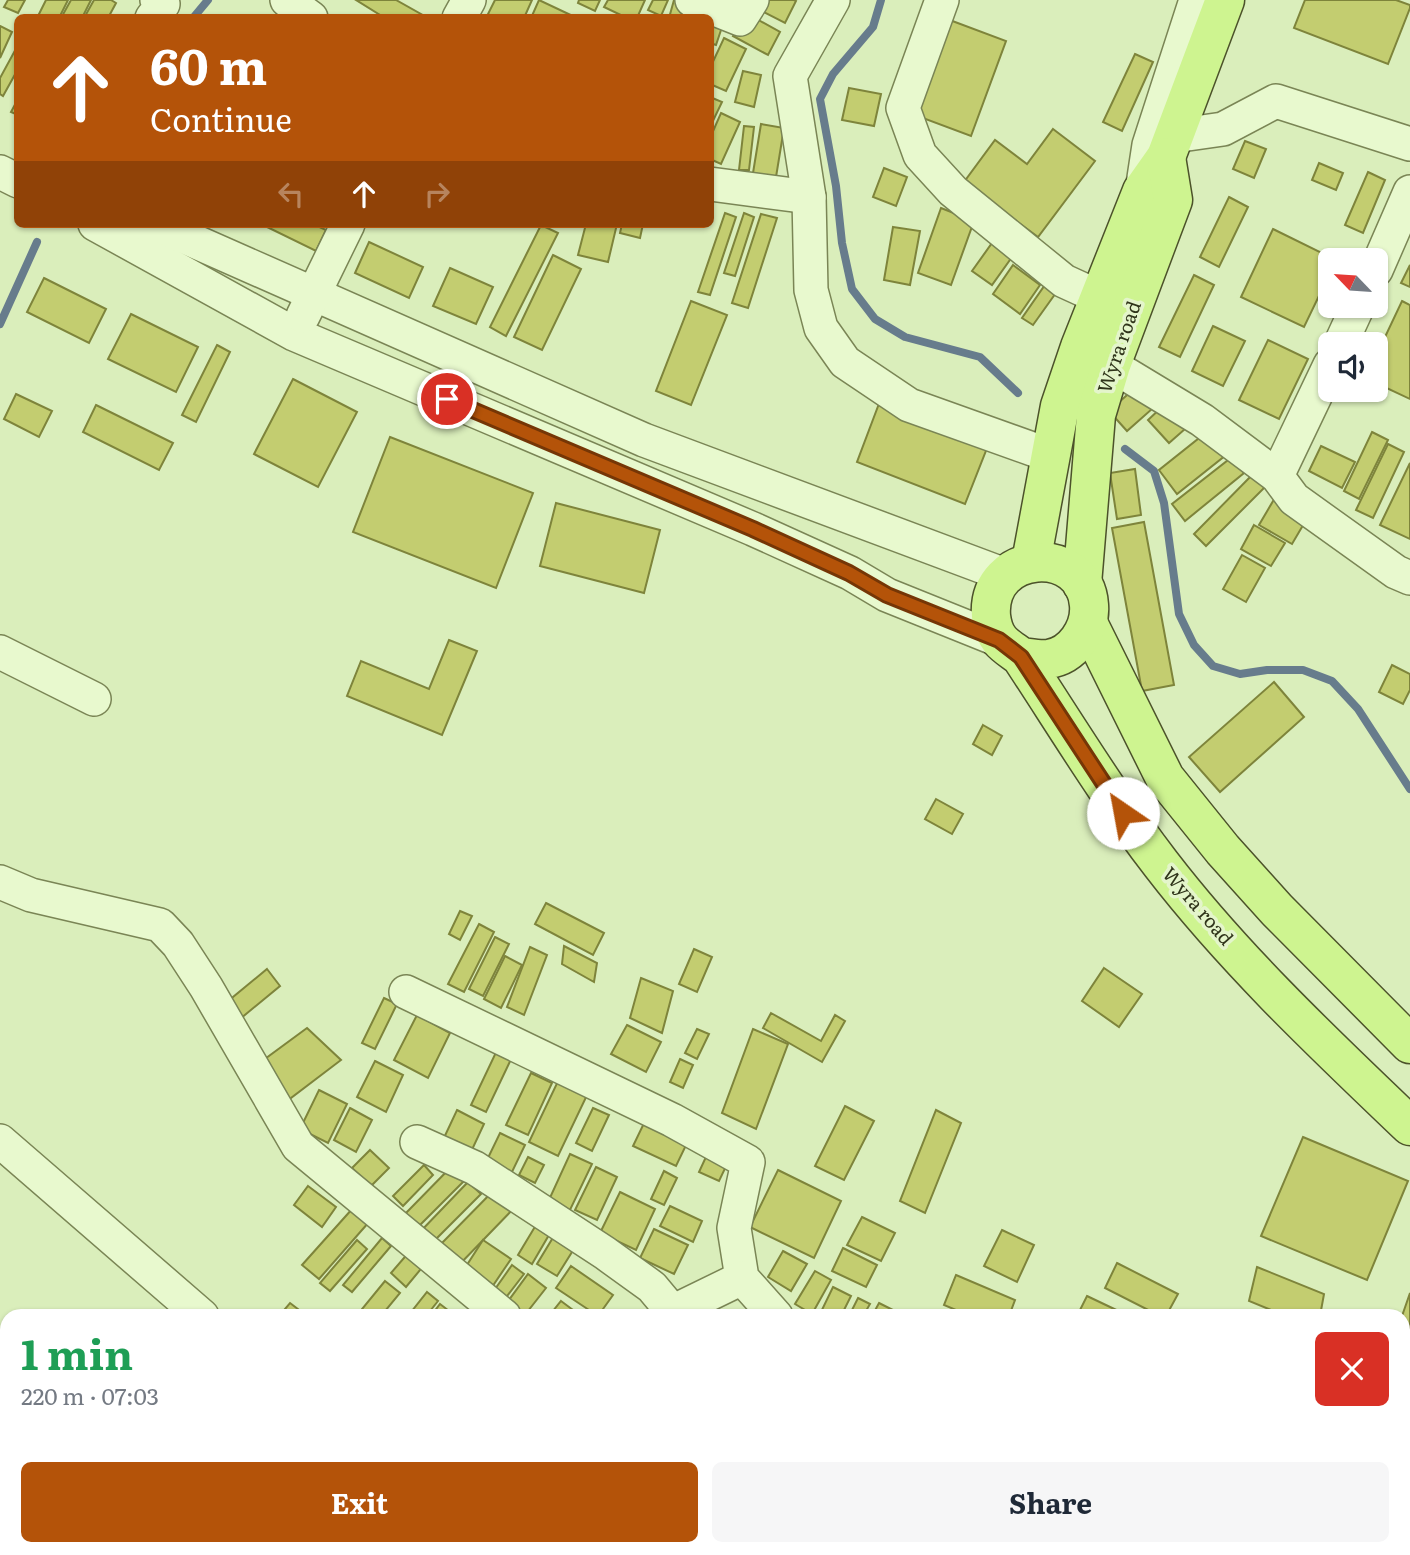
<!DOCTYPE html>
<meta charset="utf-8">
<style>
body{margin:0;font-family:Literata,serif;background:#f6f6f7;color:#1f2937;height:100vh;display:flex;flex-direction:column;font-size:26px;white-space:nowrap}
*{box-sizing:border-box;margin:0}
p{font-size:23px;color:#747a83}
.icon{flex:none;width:38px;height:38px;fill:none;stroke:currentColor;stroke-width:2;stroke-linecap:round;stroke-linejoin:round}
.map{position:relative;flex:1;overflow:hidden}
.details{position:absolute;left:0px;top:1309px;width:1410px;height:247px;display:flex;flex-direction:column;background:#fff;border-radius:21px 21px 0 0;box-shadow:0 2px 5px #0004}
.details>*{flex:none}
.top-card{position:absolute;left:14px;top:14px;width:700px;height:214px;border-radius:10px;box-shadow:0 2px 5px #0004;background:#b45309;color:#fff;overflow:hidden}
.needle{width:46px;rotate:295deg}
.fabs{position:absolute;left:1318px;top:248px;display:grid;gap:14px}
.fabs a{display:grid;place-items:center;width:70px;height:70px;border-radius:10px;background:#fff;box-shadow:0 2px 5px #0004;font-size:35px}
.pin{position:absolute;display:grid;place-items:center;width:60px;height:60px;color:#fff;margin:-30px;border:4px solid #fff;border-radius:50%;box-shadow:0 2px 7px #0007}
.me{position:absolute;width:77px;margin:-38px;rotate:327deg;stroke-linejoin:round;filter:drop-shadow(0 0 5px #0008)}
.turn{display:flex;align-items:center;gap:24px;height:147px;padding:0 21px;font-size:32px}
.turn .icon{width:91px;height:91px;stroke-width:2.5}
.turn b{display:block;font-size:49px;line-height:60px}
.lanes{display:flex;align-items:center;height:66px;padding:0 21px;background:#0003;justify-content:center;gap:35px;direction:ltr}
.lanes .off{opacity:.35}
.round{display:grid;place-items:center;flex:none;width:74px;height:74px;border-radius:10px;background:#f6f6f7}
.summary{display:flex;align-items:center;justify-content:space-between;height:119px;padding:0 21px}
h1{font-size:42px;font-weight:700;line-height:52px;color:#1e9e55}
.action{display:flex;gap:14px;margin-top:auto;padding:14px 21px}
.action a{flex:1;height:80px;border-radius:10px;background:#b45309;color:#fff;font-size:28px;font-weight:700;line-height:80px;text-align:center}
.action a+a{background:#f6f6f7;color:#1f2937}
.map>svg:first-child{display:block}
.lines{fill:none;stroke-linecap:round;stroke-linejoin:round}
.stream{stroke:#677c8c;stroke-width:8}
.building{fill:#c3cd70;stroke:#7e843b;stroke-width:2}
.minor-casing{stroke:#7a8555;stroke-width:36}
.major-casing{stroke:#4c522a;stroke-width:41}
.minor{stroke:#e8f9ce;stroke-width:33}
.major{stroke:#cef490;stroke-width:38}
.route-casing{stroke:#753606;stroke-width:18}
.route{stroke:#b45309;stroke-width:12}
.labels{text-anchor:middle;stroke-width:7;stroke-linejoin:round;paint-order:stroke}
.street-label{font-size:19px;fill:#2f341a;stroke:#e4f5cb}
</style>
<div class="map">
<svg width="1410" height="1555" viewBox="0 0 1410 1555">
<rect width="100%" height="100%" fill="#daeebb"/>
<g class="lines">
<g class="stream">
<polyline points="881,0 873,27 833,74 820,99 836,186 842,243 852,289 875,319 905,337 980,357 1018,393"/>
<polyline points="193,18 208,0"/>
<polyline points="0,324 37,242"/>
<polyline points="1125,449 1154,471 1164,503 1179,614 1194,645 1213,666 1240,674 1267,670 1303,670 1332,681 1358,709 1410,789"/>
</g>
</g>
<g class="building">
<polygon points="8,0 25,0 18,13 4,7"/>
<polygon points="46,0 68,0 59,18 37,18"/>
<polygon points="71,0 91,0 82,18 61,18"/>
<polygon points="94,0 111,0 116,3 108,18 84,18"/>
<polygon points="356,0 396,0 428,18 385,18"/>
<polygon points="495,0 532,0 524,18 495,18 488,14"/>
<polygon points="539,0 577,18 531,18"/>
<polygon points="579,0 600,0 595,11 578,3"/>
<polygon points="608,0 645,0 637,18 627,18 604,7"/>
<polygon points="653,0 668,0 661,16 648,10"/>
<polygon points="674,0 691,6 688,18 669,18"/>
<polygon points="758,0 794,0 796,1 785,23 754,7"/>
<polygon points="1305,0 1396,0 1410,5 1410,8 1388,64 1294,28"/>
<polygon points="746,13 780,32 768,55 733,36"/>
<polygon points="710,18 725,18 716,45 710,43"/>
<polygon points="947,19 1006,41 971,136 912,114"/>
<polygon points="0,26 12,32 0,58"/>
<polygon points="724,38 746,49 726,91 710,84 710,68"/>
<polygon points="18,45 18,69 3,96 0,94 0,78"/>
<polygon points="1135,54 1153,62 1122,131 1103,122"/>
<polygon points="743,71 761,75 754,107 735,102"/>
<polygon points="849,88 881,94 874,126 842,120"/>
<polygon points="710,97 722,102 710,127"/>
<polygon points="18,99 18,115 11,112"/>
<polygon points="721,113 740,122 721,164 710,159 710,138"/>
<polygon points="761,124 784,128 776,177 753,173"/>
<polygon points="744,126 754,127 749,170 739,170"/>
<polygon points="1053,129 1095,161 1038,237 964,182 995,140 1027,164"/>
<polygon points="1245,141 1266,149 1254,178 1233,169"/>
<polygon points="1319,163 1343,173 1336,190 1312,180"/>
<polygon points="884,168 907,177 896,206 873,197"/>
<polygon points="1368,172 1385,180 1363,233 1345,225"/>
<polygon points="1229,197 1248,207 1219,267 1200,257"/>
<polygon points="941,208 974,221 951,285 918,273"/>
<polygon points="725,213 736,217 710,295 698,292"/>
<polygon points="744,213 754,217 735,276 724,273"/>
<polygon points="761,214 777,218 748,308 732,303"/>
<polygon points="261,224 313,224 326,230 316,251"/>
<polygon points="586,224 617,224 608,262 578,255"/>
<polygon points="622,224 643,224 640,238 620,233"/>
<polygon points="541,225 558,233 506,336 490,327"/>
<polygon points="893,227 920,231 910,285 884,280"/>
<polygon points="1273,229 1336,260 1330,261 1330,273 1304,327 1241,297"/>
<polygon points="369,242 423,267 409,298 355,273"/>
<polygon points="992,243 1012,257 992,285 972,271"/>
<polygon points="553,255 581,269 542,350 514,337"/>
<polygon points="1013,265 1040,285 1020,314 993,294"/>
<polygon points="1410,265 1410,287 1401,283"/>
<polygon points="450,268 493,287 476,324 433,306"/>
<polygon points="1194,275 1214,285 1180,357 1159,347"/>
<polygon points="44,278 106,309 89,343 27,312"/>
<polygon points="1047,282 1058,290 1033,325 1022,318"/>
<polygon points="691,301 727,315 691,405 656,391"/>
<polygon points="1402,301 1410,305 1410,399 1376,383 1376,356"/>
<polygon points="131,314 198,347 176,392 108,359"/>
<polygon points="1213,326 1245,341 1223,386 1192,371"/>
<polygon points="1268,340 1308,359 1279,419 1239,400"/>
<polygon points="217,345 230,352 196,422 182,415"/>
<polygon points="293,379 357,412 318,487 254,454"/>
<polygon points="1135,388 1152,409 1127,431 1109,411"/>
<polygon points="16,394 52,411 39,437 4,419"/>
<polygon points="880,401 989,443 965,504 857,462"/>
<polygon points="96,405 173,443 159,470 83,432"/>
<polygon points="1164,405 1185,429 1169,443 1148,420"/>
<polygon points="1208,431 1226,455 1177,494 1159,470"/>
<polygon points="1372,432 1388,440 1359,499 1344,491"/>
<polygon points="390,437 533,493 496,588 353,532"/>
<polygon points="1388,444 1404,452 1373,518 1356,510"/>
<polygon points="1321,446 1355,462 1342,488 1309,471"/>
<polygon points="1232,457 1244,473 1185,521 1172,504"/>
<polygon points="1410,463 1410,539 1380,525"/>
<polygon points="1135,469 1141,515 1117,519 1110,473"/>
<polygon points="1255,472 1267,485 1206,546 1194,534"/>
<polygon points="1276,496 1309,515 1292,544 1259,525"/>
<polygon points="556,503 660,530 644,593 540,566"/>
<polygon points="1144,522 1174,685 1142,691 1112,528"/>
<polygon points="1254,525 1285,543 1271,566 1241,549"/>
<polygon points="1242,555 1265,568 1246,602 1223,589"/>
<polygon points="449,640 477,651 442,735 347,696 361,661 429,689"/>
<polygon points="1392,665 1410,674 1410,690 1403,704 1379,692"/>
<polygon points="1274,682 1304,717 1220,792 1189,757"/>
<polygon points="983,725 1002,736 992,755 973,744"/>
<polygon points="936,799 963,814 952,834 925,819"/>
<polygon points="546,903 604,933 593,955 535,924"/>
<polygon points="460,911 472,916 460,940 449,934"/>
<polygon points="479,924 494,932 464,992 448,984"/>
<polygon points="495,937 509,944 483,996 469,989"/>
<polygon points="564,946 597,963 594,982 562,964"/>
<polygon points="530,947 547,955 524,1015 507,1007"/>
<polygon points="694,949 712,957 697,992 679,984"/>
<polygon points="505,956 522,965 501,1008 484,999"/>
<polygon points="1104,968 1142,994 1119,1027 1082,1001"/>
<polygon points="267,969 280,986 240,1019 227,1002"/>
<polygon points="641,978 673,991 662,1033 630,1018"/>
<polygon points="384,998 397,1004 375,1049 362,1043"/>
<polygon points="771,1013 821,1041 835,1015 845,1021 822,1062 763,1028"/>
<polygon points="417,1015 450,1033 428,1078 394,1060"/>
<polygon points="627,1025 661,1042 646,1072 611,1054"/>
<polygon points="307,1028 341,1060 283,1104 254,1067"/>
<polygon points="697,1029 709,1034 697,1059 685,1053"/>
<polygon points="753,1029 788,1044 756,1129 722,1113"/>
<polygon points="499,1046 514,1053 486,1112 471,1105"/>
<polygon points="680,1059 693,1065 683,1088 670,1082"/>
<polygon points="375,1061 403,1075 386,1112 357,1097"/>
<polygon points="531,1073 552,1083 528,1135 506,1125"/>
<polygon points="560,1077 589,1091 558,1156 529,1142"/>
<polygon points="319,1090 347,1104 328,1143 300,1129"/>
<polygon points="845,1106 874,1121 844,1180 815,1166"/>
<polygon points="350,1108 372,1120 356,1152 334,1140"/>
<polygon points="593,1108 609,1115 592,1151 576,1143"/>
<polygon points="457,1110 484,1124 470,1154 442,1142"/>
<polygon points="936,1110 961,1123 925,1213 900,1201"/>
<polygon points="646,1119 689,1139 676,1166 633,1146"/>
<polygon points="500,1133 525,1145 511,1174 486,1162"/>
<polygon points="1303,1137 1408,1181 1367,1280 1261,1236"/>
<polygon points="711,1146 731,1156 719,1181 699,1172"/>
<polygon points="370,1150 389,1168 371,1186 352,1168"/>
<polygon points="570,1154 592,1164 569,1212 548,1202"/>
<polygon points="528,1157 544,1165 535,1183 519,1175"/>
<polygon points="454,1164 468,1177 416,1229 403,1216"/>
<polygon points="424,1165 433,1175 403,1206 393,1196"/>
<polygon points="596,1167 617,1177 597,1220 575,1210"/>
<polygon points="778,1170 841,1201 814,1258 750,1227"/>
<polygon points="664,1171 677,1178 664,1205 651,1199"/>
<polygon points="468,1182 481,1194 430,1245 418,1234"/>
<polygon points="308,1186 336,1207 322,1227 294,1205"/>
<polygon points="498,1186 517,1205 457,1267 438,1247"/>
<polygon points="620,1192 655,1209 636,1250 600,1233"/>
<polygon points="670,1206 702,1221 693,1242 660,1226"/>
<polygon points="353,1208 369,1222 319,1279 302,1265"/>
<polygon points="862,1217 895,1233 881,1261 847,1245"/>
<polygon points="539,1220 553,1228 532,1264 518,1255"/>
<polygon points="654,1229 688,1245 674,1274 640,1258"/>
<polygon points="1002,1230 1034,1245 1017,1282 984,1266"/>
<polygon points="557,1231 577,1244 557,1276 537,1264"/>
<polygon points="382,1238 391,1246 352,1292 343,1285"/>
<polygon points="357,1240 367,1249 330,1291 320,1283"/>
<polygon points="483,1240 511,1259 492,1287 465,1268"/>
<polygon points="843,1248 877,1265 866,1287 832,1271"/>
<polygon points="410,1251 425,1264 406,1287 391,1273"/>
<polygon points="783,1251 807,1264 791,1291 768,1277"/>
<polygon points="1117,1263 1178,1294 1166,1316 1160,1316 1105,1288"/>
<polygon points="512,1265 524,1274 504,1300 493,1292"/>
<polygon points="571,1266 613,1295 598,1316 556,1288"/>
<polygon points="1257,1267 1324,1294 1320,1316 1286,1316 1249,1301"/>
<polygon points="815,1271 831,1280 812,1314 795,1304"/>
<polygon points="528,1274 546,1288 524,1316 514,1316 503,1308"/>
<polygon points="956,1275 1015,1300 1009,1316 970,1316 944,1305"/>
<polygon points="385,1281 400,1293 381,1316 371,1316 362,1309"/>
<polygon points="833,1287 851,1296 841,1316 819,1316"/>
<polygon points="427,1292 438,1301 426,1316 408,1316"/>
<polygon points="1410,1293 1410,1328 1404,1326 1402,1316"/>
<polygon points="1087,1296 1129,1316 1093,1316 1080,1310"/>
<polygon points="858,1298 870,1304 863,1316 849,1316"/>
<polygon points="561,1301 581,1316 549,1316"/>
<polygon points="290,1303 303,1313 301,1316 279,1316"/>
<polygon points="879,1303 895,1311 893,1316 872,1316"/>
<polygon points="440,1304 453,1314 451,1316 431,1316"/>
<polygon points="1404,1333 1410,1335 1410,1393 1404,1392"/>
<polygon points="7,1341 7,1377 0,1388 0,1352"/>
<polygon points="1404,1480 1410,1482 1410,1528 1404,1527"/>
<polygon points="1404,1532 1410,1534 1410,1552 1398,1549 1404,1549"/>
<polygon points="131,1549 156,1549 149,1555 125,1555"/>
<polygon points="162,1549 173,1549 176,1552 174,1555 156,1555"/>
<polygon points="187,1549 202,1549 207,1553 204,1555 181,1555"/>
<polygon points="207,1549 240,1549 235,1555 214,1555"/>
<polygon points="247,1549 263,1549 258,1555 241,1555"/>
<polygon points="269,1549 287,1549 281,1555 264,1555"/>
<polygon points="350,1549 404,1549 399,1555 345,1555"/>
<polygon points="453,1549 493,1549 488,1555 450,1555"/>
<polygon points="512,1549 539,1549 534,1555 508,1555"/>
<polygon points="624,1549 662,1549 657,1555 619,1555"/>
<polygon points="669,1549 684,1549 680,1555 665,1555"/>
<polygon points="701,1549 734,1549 731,1555 714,1555"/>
<polygon points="804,1549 823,1549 821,1555 811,1555 803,1552"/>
<polygon points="894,1549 935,1549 932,1555 907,1555"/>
<rect x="1192" y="1549" width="23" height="3"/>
<rect x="1225" y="1549" width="16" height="4"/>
<rect x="1264" y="1549" width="18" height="5"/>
<polygon points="1319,1549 1334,1549 1319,1555"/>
</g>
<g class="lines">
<defs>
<g id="minor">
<polyline points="287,0 311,18"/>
<polyline points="692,0 740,19 752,0"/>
<polyline points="833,0 790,76 809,197 811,290 821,328 845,362 909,405 1049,455"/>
<polyline points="942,0 903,108 920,155 953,191 1064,281 1099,297"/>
<polyline points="152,18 163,4 157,0"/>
<polyline points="459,18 469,0"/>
<polyline points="1174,136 1223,129 1276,101 1410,144"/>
<polyline points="0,172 18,181"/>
<polyline points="710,184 809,197"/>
<polyline points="1142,191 1149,145 1196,0"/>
<polyline points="95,224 294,334 753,529 850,573 887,595 999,640"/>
<polyline points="145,224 160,226 644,440 1005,575"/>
<polyline points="1376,270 1410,192"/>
<polyline points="303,316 348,224"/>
<polyline points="1340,345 1358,306"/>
<polyline points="1111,365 1202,420 1277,476 1294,499 1396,572 1410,578"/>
<polyline points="1277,476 1330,365"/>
<polyline points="0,652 94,699"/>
<polyline points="0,882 31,895 160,925 178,944 206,987 298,1146 504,1316"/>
<polyline points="406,992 672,1120 748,1162 734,1228 742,1278 776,1316"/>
<polyline points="0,1141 202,1316"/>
<polyline points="417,1142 475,1168 605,1253 652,1287 672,1311"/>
<polyline points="664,1316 742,1278"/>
<polyline points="0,1441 7,1448"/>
<polyline points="1404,1458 1410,1459"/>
<polyline points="99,1549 104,1555"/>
<polyline points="331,1549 337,1555"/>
<polyline points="567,1549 575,1555"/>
<polyline points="1053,1549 1068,1555"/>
<polyline points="434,1555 439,1549"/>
<polyline points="844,1555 847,1549"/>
</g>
<g id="major">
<polyline points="1031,562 1060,406 1080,347 1142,191 1166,157 1225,0"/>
<polyline points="1082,584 1096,415 1111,365 1173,200 1166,157"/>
<polyline points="1088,623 1165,778 1223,850 1277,910 1410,1044"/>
<path d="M1021 657C1030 658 1040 660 1048 659 1073 656 1091 629 1089 605 1085 544 986 549 991 616 992 624 995 634 1000 640 1006 647 1015 652 1021 657 1067 727 1110 798 1161 864 1234 959 1323 1043 1410 1126"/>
</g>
</defs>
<use href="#minor" class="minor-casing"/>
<use href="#major" class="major-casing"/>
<use href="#minor" class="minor"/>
<use href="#major" class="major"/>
</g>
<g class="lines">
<defs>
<polyline id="route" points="447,399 753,529 849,573 887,595 999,640 1021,657 1123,813"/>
</defs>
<use href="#route" class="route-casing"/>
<use href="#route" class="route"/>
</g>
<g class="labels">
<g class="street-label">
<text transform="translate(1119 347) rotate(-71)" y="7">Wyra road</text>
<text transform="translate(1198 906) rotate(49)" y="7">Wyra road</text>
</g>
</g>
</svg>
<div class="fabs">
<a><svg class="needle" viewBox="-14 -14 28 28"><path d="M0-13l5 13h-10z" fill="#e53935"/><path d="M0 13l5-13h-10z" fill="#747a83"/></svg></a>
<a><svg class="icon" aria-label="sound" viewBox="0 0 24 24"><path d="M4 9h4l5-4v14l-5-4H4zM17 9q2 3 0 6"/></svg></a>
</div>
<div class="pin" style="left:447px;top:399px;background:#d93025"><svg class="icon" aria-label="arrive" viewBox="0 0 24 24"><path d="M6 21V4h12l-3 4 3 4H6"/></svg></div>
<svg class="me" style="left:1123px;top:813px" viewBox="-20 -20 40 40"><circle r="19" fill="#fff"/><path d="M0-13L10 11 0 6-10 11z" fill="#b45309"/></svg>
<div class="top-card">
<div class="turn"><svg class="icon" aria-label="ahead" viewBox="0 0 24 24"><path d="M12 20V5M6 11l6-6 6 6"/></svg><div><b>60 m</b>Continue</div></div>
<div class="lanes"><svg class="icon off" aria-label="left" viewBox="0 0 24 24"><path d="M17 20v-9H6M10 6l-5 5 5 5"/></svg><svg class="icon" aria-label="ahead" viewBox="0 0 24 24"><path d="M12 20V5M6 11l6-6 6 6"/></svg><svg class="icon off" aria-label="right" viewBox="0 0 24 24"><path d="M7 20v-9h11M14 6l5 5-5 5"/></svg></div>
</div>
<section class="details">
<div class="summary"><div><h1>1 min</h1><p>220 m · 07:03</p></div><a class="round" style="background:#d93025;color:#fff"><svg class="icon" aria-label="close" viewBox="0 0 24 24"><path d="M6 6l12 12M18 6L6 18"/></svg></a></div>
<div class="action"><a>Exit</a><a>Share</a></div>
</section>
</div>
